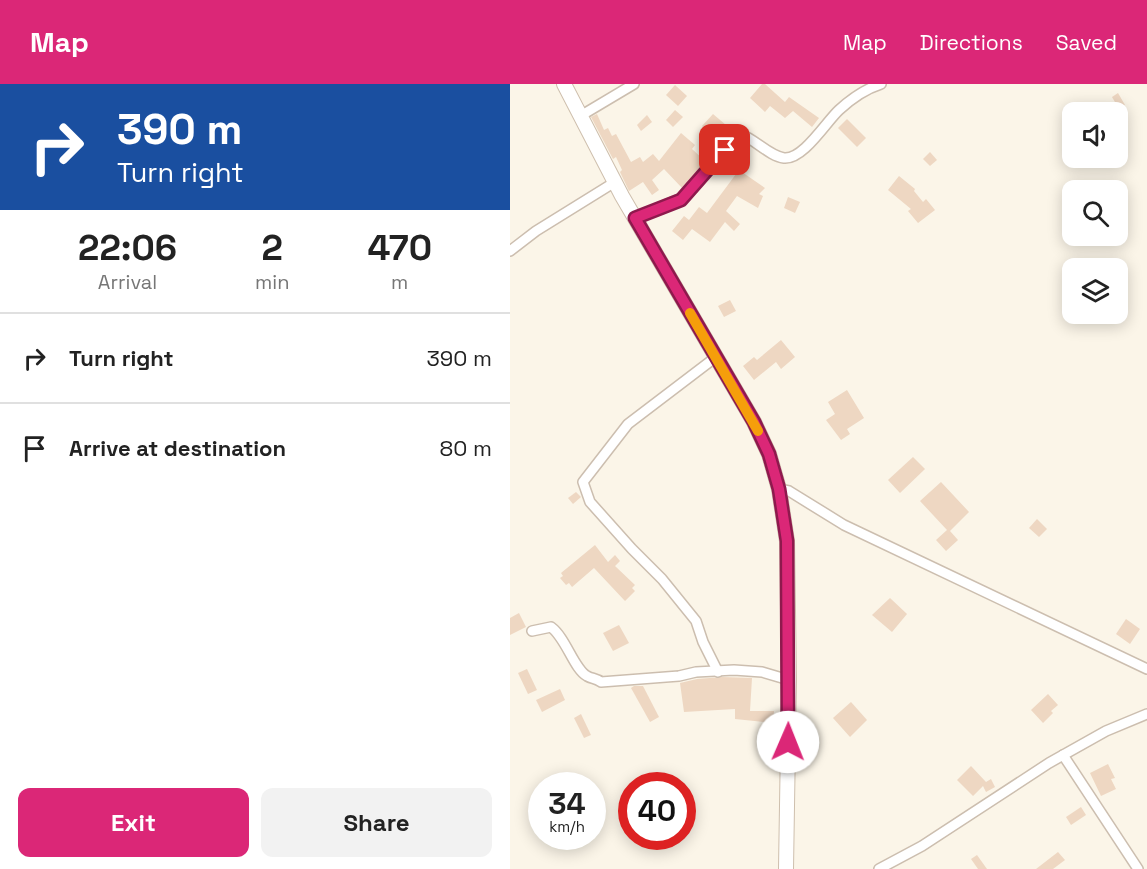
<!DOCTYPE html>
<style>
body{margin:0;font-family:"Space Grotesk",sans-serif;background:#f2f2f2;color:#222;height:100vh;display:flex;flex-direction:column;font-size:22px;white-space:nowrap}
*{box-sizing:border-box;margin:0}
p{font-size:20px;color:#767676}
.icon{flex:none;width:33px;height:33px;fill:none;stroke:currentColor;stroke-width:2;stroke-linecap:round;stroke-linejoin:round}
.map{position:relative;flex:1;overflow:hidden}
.details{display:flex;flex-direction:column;background:#fff;width:510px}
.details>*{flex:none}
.top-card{background:#1a4fa0;color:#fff;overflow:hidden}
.controls{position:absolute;left:552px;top:18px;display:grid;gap:12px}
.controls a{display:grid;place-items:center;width:66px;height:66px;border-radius:12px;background:#fff;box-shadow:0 3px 15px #0003;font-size:30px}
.speed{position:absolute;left:18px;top:688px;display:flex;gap:12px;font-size:30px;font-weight:700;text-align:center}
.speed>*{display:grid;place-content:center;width:78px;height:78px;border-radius:50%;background:#fff;box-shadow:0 3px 15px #0003;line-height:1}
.speed small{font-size:15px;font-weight:400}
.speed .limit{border:9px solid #d22;background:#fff;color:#111}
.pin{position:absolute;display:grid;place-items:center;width:51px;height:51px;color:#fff;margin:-26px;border-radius:12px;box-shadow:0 3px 9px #0006}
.me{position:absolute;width:66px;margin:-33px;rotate:1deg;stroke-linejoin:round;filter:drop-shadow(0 0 4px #0008)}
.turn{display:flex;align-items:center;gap:21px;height:126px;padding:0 18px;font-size:27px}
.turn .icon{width:78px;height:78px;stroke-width:2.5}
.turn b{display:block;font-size:42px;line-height:51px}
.eta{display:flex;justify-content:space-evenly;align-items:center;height:102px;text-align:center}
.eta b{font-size:36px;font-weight:700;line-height:42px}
.cta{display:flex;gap:12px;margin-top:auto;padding:12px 18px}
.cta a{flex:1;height:69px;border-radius:12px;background:#db2777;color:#fff;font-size:24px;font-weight:700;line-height:69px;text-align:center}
.cta a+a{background:#f2f2f2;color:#222}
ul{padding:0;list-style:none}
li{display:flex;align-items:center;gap:18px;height:90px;padding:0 18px;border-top:2px solid #e0e0e0}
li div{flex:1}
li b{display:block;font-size:22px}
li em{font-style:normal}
header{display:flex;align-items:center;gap:36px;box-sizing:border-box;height:84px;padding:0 30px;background:#db2777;color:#fff}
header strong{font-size:28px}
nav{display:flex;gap:33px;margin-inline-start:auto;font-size:21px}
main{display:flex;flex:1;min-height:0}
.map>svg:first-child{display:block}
.building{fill:#eed7c2}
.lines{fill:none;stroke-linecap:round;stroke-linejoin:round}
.street-casing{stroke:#ccbeaf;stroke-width:12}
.secondary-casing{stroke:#cebfad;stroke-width:16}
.street{stroke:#fff;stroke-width:9}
.secondary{stroke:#fff;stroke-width:14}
.route-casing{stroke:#8e194d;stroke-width:15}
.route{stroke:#db2777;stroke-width:10}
.slow{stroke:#f59e0b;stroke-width:10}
</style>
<header>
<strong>Map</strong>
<nav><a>Map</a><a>Directions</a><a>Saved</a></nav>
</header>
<main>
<section class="details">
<div class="top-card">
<div class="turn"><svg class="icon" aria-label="right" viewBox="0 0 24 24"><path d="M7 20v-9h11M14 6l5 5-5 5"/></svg><div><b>390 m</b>Turn right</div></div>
</div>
<div class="eta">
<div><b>22:06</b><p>Arrival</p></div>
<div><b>2</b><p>min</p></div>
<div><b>470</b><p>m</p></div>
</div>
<ul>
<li><svg class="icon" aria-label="right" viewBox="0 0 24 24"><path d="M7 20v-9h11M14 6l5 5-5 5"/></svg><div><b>Turn right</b></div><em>390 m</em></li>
<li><svg class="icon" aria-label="arrive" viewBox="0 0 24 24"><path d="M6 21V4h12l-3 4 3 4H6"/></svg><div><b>Arrive at destination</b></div><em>80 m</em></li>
</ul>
<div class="cta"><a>Exit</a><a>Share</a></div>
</section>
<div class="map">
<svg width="637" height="785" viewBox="0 0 637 785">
<rect width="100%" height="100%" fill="#fbf5e8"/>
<g class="building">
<polygon points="252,0 255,0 275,18 279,13 309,34 302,43 283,27 275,34 260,22 255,28 240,14"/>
<polygon points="165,1 177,12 168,22 156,11"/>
<polygon points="608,9 615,21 609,25 602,13"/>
<polygon points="165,26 173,33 163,43 156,36"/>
<polygon points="87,30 94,46 98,44 102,52 106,50 121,78 130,73 133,78 143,70 149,77 171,49 185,61 182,65 195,77 173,105 154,85 142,96 149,106 142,111 133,98 119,107 110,88 112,86 106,73 103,75 81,33"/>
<polygon points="203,30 216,41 213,44 216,48 211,54 207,50 204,54 192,42"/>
<polygon points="137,31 142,38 131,47 127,41"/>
<polygon points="337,35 356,54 347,63 328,44"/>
<polygon points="420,68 427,76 420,82 413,75"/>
<polygon points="229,86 255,104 249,110 253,112 248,124 227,112 216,127 230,140 224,147 215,138 200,158 182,145 173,156 162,147 174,132 179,136 189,123 197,129"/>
<polygon points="389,92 405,105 404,107 413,118 416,115 425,126 408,139 398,127 401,125 378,106"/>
<polygon points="278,113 290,118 285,129 274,124"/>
<polygon points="220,216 226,227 214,233 208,222"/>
<polygon points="271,256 285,273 271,285 266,278 244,296 233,282 244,273 247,276"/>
<polygon points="337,306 354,334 337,345 340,350 331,356 316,336 325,330 318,318"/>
<polygon points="403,373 415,385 390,409 378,396"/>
<polygon points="431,398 459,428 440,447 448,456 436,467 426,456 437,446 410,417"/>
<polygon points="66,408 71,413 63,420 58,414"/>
<polygon points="527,435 537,445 529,453 519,444"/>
<polygon points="85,461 98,478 105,471 110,477 105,482 125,501 122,504 125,507 115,517 84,484 62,503 59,499 56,501 50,494 53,492 51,489"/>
<polygon points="380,514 397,530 382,548 362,531"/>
<polygon points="9,529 16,543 0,551 0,534"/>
<polygon points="616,535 630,545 620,560 606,550"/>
<polygon points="109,541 119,559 103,567 93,549"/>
<polygon points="17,585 27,606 18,610 8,589"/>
<polygon points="212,593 242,594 240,627 264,627 263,639 225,635 225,625 174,628 170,599 187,595"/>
<polygon points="124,602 133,602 149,633 140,638 121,604"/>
<polygon points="50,605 55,616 32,628 26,616"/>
<polygon points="538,610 548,621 541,627 543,629 533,639 521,626"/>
<polygon points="341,618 357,636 340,653 323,634"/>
<polygon points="71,630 81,651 74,654 64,634"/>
<polygon points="598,680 605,694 601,695 606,705 591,712 580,689"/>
<polygon points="461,682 476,698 481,695 485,703 476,708 473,702 463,712 447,696"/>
<polygon points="571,723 576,731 561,741 556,733"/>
<polygon points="548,768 555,776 543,785 526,785"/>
<polygon points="467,771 477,785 468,785 461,775"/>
</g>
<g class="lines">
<defs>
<g id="street">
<polyline points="72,31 124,0"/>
<path d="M125 134 176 112 230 50C245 55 259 72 274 74 293 76 316 38 329 26 341 15 355 5 371 0"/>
<polyline points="0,167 26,147 105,98"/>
<polyline points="206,273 118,340 73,398 80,418 122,465 152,495 186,537 193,558 208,588"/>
<polyline points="269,405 279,407 334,441 637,585"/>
<path d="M22 547 41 543C56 554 64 585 77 592 82 595 86 594 91 598L169 592 186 588 224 586 252 588 279 596"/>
<polyline points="553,671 628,785"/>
<polyline points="369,785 412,762 539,679 596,647 637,630"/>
</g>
<polyline id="secondary" points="54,0 112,112 244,338 259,370 269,405 277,457 279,596 276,785"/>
</defs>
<use href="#street" class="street-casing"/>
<use href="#secondary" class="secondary-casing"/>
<use href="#street" class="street"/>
<use href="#secondary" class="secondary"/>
</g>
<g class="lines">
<defs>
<polyline id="route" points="215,66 171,116 125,134 244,338 259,370 269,405 277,457 278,658"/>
</defs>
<use href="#route" class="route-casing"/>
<use href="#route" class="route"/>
<polyline class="slow" points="180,229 248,347"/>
</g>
</svg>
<div class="controls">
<a><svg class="icon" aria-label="sound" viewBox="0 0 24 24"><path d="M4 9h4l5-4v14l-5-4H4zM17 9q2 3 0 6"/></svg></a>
<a><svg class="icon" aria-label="search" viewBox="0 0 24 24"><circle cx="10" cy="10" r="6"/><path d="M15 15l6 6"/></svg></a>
<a><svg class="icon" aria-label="layers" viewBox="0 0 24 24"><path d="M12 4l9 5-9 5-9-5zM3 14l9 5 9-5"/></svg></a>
</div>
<div class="speed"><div>34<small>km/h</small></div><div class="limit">40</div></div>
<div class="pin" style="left:215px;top:66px;background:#d93025"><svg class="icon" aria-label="arrive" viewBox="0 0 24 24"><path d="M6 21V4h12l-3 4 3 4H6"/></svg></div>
<svg class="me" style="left:278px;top:658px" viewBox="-20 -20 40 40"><circle r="19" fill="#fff"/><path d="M0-13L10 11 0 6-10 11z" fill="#db2777"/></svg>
</div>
</main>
